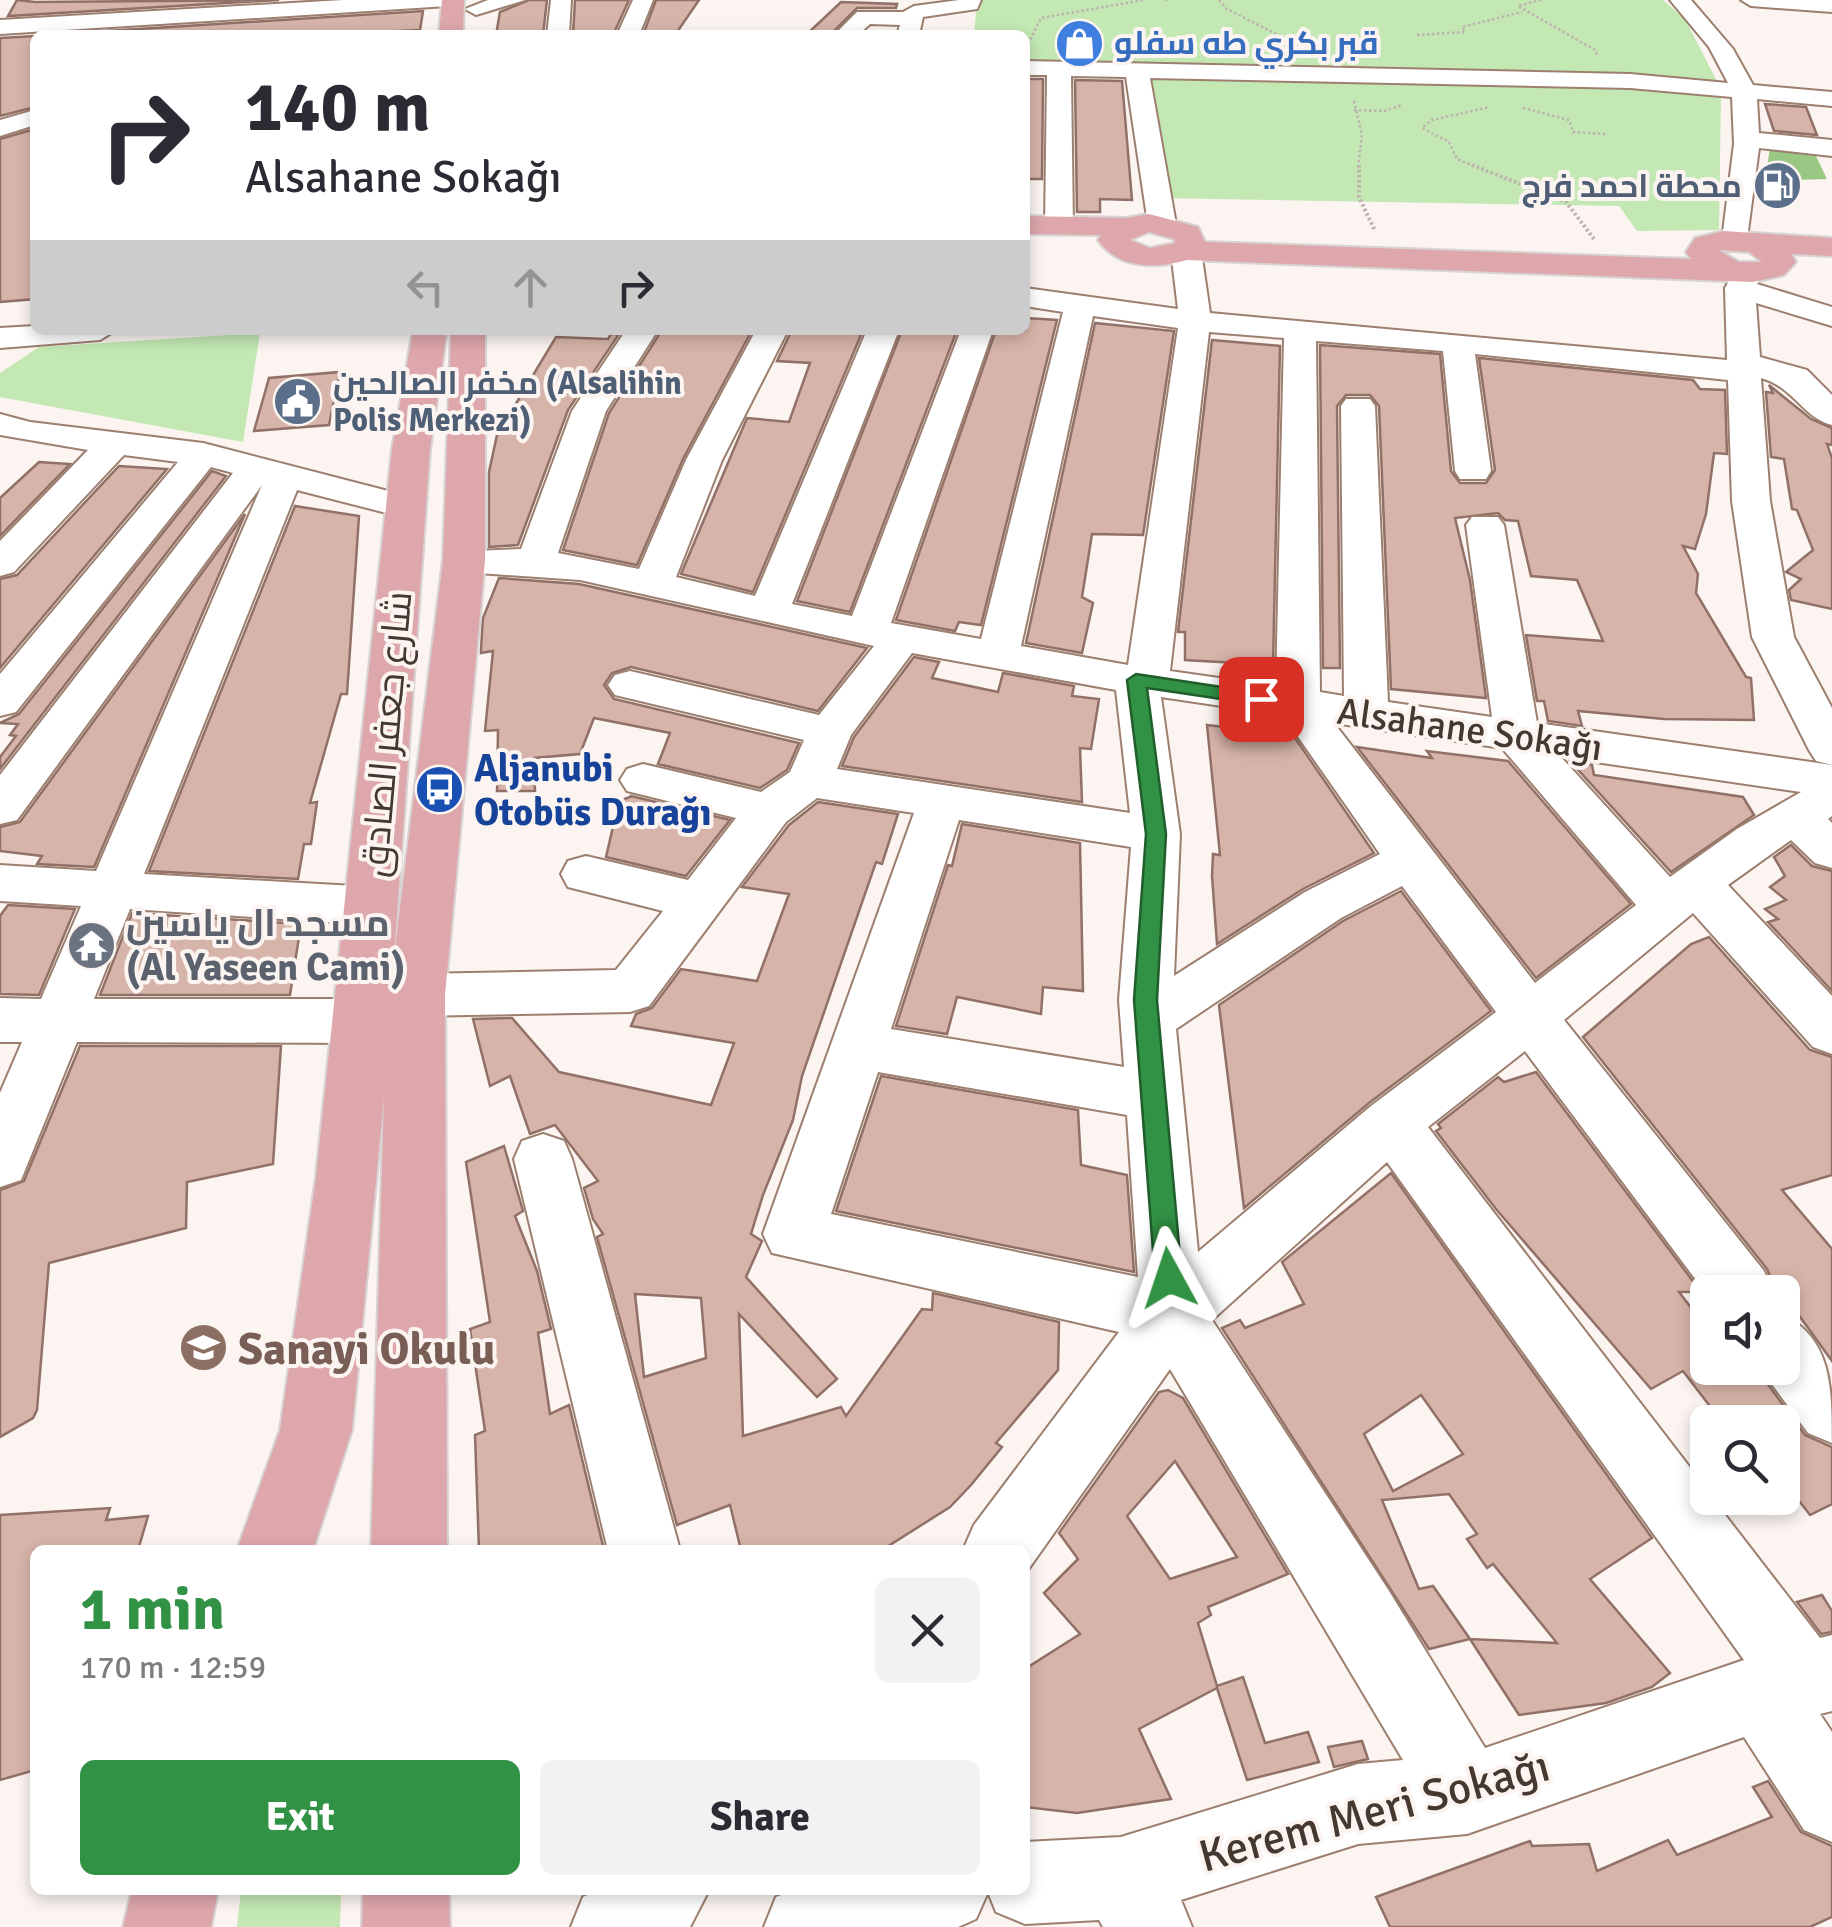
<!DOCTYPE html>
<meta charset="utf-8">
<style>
body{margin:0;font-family:Signika,Cairo,sans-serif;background:#f2f2f3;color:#2b2b33;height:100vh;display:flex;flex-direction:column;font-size:38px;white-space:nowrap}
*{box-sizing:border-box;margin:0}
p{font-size:32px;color:#7c7c81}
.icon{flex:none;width:55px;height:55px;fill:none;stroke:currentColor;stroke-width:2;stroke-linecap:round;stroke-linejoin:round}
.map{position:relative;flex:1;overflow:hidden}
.panel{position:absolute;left:30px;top:1545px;width:1000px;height:350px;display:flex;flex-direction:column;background:#fff;border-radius:15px;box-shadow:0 5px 15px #0003}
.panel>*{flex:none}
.guide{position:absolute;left:30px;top:30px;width:1000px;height:305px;border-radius:15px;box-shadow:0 5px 15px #0003;background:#fff;color:#2b2b33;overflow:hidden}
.fabs{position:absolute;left:1690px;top:1275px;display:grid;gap:20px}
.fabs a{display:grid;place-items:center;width:110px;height:110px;border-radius:15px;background:#fff;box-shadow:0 5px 15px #0003;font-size:50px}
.pin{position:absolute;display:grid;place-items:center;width:85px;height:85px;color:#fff;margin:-42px;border-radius:20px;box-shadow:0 5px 15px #0006}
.me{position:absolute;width:110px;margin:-55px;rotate:355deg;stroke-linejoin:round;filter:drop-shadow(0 0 8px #0008)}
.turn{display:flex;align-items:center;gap:35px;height:210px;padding:0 50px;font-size:45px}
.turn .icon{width:130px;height:130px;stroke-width:2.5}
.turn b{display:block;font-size:70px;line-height:85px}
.lanes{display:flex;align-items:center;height:95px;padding:0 50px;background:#0003;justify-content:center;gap:50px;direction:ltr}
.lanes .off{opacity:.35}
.round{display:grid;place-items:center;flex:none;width:105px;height:105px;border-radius:15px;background:#f2f2f3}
.headline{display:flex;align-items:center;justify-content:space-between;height:170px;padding:0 50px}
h1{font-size:60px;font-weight:700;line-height:75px;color:#319144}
.cta{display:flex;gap:20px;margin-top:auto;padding:20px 50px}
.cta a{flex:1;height:115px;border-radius:15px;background:#319144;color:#fff;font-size:40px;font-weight:700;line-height:115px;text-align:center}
.cta a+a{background:#f2f2f3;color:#2b2b33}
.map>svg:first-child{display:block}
.green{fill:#c3e8b3}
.forest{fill:#99c884}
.building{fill:#d7b4a9;stroke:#917167;stroke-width:2.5;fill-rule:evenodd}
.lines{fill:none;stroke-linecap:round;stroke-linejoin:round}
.minor-casing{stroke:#9c7f6f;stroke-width:4}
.major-casing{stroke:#d6d3d2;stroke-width:4}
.path-far1{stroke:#bdb4af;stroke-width:2.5;stroke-dasharray:2.5 2.5;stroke-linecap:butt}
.path{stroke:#bdb4af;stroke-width:4;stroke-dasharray:2.5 2.5;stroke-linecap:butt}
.minor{fill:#fff;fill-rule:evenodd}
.major{fill:#dea7ac;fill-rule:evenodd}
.route{fill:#319144;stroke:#205e2c;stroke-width:2.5}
.labels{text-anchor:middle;stroke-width:8;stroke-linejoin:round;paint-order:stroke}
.far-shop-label{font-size:32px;font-weight:bold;fill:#366cbe;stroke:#fbf4f0;text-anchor:start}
.far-service-label{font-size:32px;font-weight:bold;fill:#4e5e75;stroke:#fbf4f0;text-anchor:end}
.street-label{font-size:38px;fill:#453831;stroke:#fbf4f0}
.transit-label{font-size:38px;font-weight:bold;fill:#164399;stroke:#fbf4f0;text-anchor:start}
.worship-label{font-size:38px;font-weight:bold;fill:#5b616d;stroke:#fbf4f0;text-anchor:start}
.near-education-label{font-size:45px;font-weight:bold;fill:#785e54;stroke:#fbf4f0;text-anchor:start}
.near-street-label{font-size:45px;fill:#453831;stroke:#fbf4f0}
</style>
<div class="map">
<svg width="1832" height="1927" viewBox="0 0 1832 1927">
<rect width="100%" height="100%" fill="#fbf4f0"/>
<g class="green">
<polygon points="977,0 1663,0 1685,19 1719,85 1025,64 1025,35 974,35"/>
<polygon points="1161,76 1632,85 1721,93 1719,230 1637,231 1619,206 1159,198 1148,79"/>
<polygon points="260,333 243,442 0,397 0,373 39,347"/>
<polygon points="241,1890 341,1890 340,1927 237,1927"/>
</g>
<polygon class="forest" points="1770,147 1815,154 1827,179 1765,181"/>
<g class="building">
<polygon points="17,0 35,2 279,0 8,16"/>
<polygon points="529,0 547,0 543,35 496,35 500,12"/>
<polygon points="575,0 629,0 613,35 573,35"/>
<polygon points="656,0 699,0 675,35 643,35"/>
<polygon points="841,2 897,4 896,8 857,8 830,35 806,35"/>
<polygon points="423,11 420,30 321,35 44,35"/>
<polygon points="35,36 35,107 0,116 0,38"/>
<polygon points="1025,79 1043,79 1042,179 1025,179"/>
<polygon points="1075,80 1122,81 1132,200 1100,199 1100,212 1077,212"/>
<polygon points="1765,104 1806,107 1817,135 1774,131"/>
<polygon points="35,129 35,299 0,302 0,139"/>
<polygon points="1025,318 1057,320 981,625 959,622 955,631 896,620 996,330 1025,330"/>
<polygon points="1095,323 1174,331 1143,535 1092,534 1082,597 1093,603 1082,653 1026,643"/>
<polygon points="662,330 752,330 683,459 637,565 563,550 609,413"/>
<polygon points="792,330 863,330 753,592 681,574 747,418 789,422 810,363 777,361"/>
<polygon points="902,330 957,330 850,612 797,601"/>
<polygon points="611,334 619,334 568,410 518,545 489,547 489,472 497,435 556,337 608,339"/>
<polygon points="1212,340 1280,346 1273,665 1185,660 1185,632 1178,632"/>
<polygon points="1320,345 1440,354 1451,471 1460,483 1486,483 1495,470 1479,358 1693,380 1700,389 1725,390 1727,454 1714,453 1706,514 1695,549 1683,546 1698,574 1696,593 1746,677 1751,678 1754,720 1664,719 1578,711 1582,726 1548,721 1544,701 1537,701 1526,635 1603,641 1577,580 1531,576 1518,521 1505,520 1498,513 1455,518 1470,580 1486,698 1391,689 1379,406 1370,395 1346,395 1337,406 1340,668 1323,668"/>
<polygon points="340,372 329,425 254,431 269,378"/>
<polygon points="1769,385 1811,419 1832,428 1832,445 1827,444 1832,458 1832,609 1791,600 1789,590 1801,579 1786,572 1813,550 1797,510 1792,509 1784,459 1771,457 1766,392 1773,393"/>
<polygon points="39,462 70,464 0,536 0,498"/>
<polygon points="119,466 167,469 0,668 0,579 17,575"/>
<polygon points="212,471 226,476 0,769 0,757 16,736 10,735 18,724 0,723 19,714"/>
<polygon points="295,506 359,516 347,694 341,694 310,803 317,802 311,844 304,844 298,879 149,871"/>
<polygon points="245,514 94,867 37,864 42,856 0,851 0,827 20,822"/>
<polygon points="499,578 579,584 867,648 818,711 631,667 612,673 604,685 614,699 799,743 787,770 760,788 658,764 670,733 594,718 580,754 534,758 535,791 497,791 498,730 485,731 493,651 481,653 481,649 483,618"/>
<polygon points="914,657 939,662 932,678 998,692 1003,673 1074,686 1072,696 1099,699 1091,749 1080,748 1082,802 842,766 854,737"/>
<polygon points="1207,725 1293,735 1374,853 1303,889 1217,944 1212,876 1213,854 1220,855"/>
<polygon points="1357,747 1432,758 1427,751 1508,761 1631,904 1536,978"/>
<polygon points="1571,762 1592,765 1594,775 1743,797 1754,815 1671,872"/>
<polygon points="630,797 631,796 730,820 686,876 606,857 619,801"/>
<path d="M818 802 898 814 882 864 876 862 802 1076 793 1120 763 1195 751 1234 762 1241 746 1277 837 1379 817 1397 739 1314 743 1436 841 1407 846 1416 922 1309 932 1310 933 1293 1059 1322 1058 1370 996 1443 1002 1447 971 1485 950 1507 882 1550H741L730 1505 677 1525 597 1237 603 1234 593 1219 584 1188 598 1181 555 1125 530 1134 510 1076 490 1086 473 1019 512 1018 559 1072 711 1105 734 1043 631 1026 636 1014 652 1008 681 969 757 981 789 894 742 887 789 825ZM635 1294 701 1298 706 1358 644 1377Z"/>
<polygon points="962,824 1080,843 1083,991 1043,987 1041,1014 957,997 947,1034 896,1026 948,865 952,866"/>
<polygon points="1791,845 1812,866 1832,871 1832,991 1768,922 1778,919 1765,909 1786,900 1770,887 1785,876 1774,857"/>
<polygon points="1401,891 1491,1011 1369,1103 1244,1208 1219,1005 1343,921"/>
<polygon points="8,905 75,909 39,995 0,994 0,916"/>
<polygon points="132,913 301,924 290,995 100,995"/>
<polygon points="1709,937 1810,1050 1832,1057 1832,1175 1782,1190 1832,1249 1832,1361 1782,1292 1777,1292 1767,1269 1583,1037 1691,944"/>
<polygon points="80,1046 281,1046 273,1164 187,1182 186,1228 49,1263 37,1410 33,1418 0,1437 0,1190 24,1181"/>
<polygon points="1536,1072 1701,1292 1679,1292 1708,1330 1708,1368 1756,1368 1805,1435 1832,1447 1832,1504 1810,1515 1782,1479 1782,1422 1722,1422 1683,1371 1651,1389 1496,1209 1436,1131 1441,1128 1438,1124 1498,1077 1504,1082"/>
<polygon points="881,1076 1078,1110 1081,1165 1127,1175 1134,1272 836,1211"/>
<polygon points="504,1146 523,1211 515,1216 537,1271 551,1329 538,1333 550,1414 569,1405 604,1550 479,1550 475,1435 485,1431 470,1329 490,1322 466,1162"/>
<path d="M1391 1173 1652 1538 1590 1579 1670 1673 1652 1687 1606 1703 1519 1715 1470 1639 1557 1643 1493 1564 1487 1568 1467 1539 1477 1534 1449 1494 1382 1500 1419 1589 1433 1586 1470 1639 1429 1649 1222 1328 1240 1320 1245 1328 1304 1304 1282 1262ZM1421 1395 1463 1454 1393 1491 1364 1434Z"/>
<path d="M1168 1390 1183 1398 1288 1574 1208 1607 1211 1615 1198 1623 1217 1686 1243 1677 1265 1743 1308 1732 1319 1762 1247 1780 1217 1688 1139 1729 1171 1799 1077 1813 1025 1807V1669L1080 1634 1044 1593 1078 1559 1059 1533 1159 1392ZM1175 1461 1237 1557 1170 1579 1127 1516Z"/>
<polygon points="110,1508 106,1520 148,1516 138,1550 35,1550 35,1770 0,1780 0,1515"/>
<polygon points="1822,1595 1832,1611 1832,1632 1821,1634 1797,1602"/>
<polygon points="1362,1741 1368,1759 1334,1767 1328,1747"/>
<polygon points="1768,1781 1801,1832 1832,1846 1832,1917 1810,1927 1390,1927 1376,1897 1530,1841 1532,1846 1589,1844 1597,1871 1668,1840 1677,1855 1772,1817 1753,1787"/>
</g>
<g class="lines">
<defs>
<g id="minor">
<polygon points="343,0 458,0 448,6 0,34 0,20"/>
<polygon points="488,0 525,0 476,15 465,9"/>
<polygon points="551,0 571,0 569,35 547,35"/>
<polygon points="633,0 653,0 639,35 617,35"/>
<polygon points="959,0 981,0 977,9 923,17 919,35 897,35 900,25 870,24 858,35 834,35 857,12 903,12 914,6"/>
<polygon points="1670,0 1691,0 1733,49 1753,85 1832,92 1832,106 1757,99 1759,133 1832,140 1832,156 1759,148 1746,246 1736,249 1722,240 1734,144 1732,97 1630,88 1150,78 1176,224 1162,232 1148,224 1126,77 1071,76 1073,226 1059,234 1045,226 1047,75 1025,75 1025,61 1630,74 1728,83 1709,47"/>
<polygon points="1741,0 1832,0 1832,12 1751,6"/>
<polygon points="35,110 35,125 0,136 0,120"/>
<path d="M1186 242 1201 251 1210 313 1727 360 1725 288 1737 266H1759L1763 272 1757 284 1832 307V326L1756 303 1760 357 1807 370 1832 395V425C1803 418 1794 387 1761 378L1770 501 1794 637 1832 708V765L1816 761 1809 750 1752 637 1732 501 1728 380 1475 354 1491 471 1486 479H1460L1455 471 1443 351 1316 341 1320 692 1344 696 1341 406 1346 399H1370L1375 406 1388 702 1492 717 1466 525 1472 517H1498L1504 525 1537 723 1832 765V816L1828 819 1832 823V868L1815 863 1791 840 1728 885 1832 996V1054L1813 1047 1693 913 1564 1020 1764 1271 1773 1292H1708V1296L1525 1051 1428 1127 1708 1491V1498H1712L1820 1638 1832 1635V1711L1820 1714 1832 1732V1842L1804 1830 1744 1737 1467 1834 1358 1844 1181 1900 1192 1927H1103L1099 1920 1025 1924 996 1912 988 1892 976 1919 958 1927H764L776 1897 794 1890H1025V1842L1121 1837 1358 1764 1403 1760 1170 1369 1025 1574V1550H963L974 1525 1119 1332 772 1253 763 1234 914 813 817 798 786 822 649 1006 630 1012 417 1016 398 1010 390 995 398 980 417 974 616 970 663 911 568 887 561 874 568 861 586 856 688 880 736 818 627 791 620 780 627 769 643 764 761 792 790 772 804 740 615 695 608 685 615 675 630 671 819 715 874 646 580 580 464 572 450 568 444 560 450 552 521 549 572 411 626 330H658L606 411 558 553 639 569 686 460 756 330H788L722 460 676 577 755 596 867 330H899L792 604 852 616 961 330H993L891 623 981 639 1063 312 1025 306V288L1178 309 1171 251ZM1093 316 1178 328 1128 665 1021 646ZM1209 332 1284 338 1276 686 1170 671ZM912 653 1116 690 1130 813 837 769 851 735ZM1161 697 1283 715 1380 854 1305 892 1174 976 1180 834ZM1334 723 1502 748 1636 905 1535 983ZM1561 757 1801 792 1737 829 1670 877ZM959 820 1131 847 1119 1000 1124 1067 891 1029ZM1402 886 1496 1012 1371 1106 1198 1252 1176 1029 1341 918ZM878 1072 1127 1115 1138 1277 831 1214ZM1387 1162 1744 1660 1485 1748 1389 1591 1212 1320Z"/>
<polygon points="35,326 35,330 116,330 100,340 0,348 0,328"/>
<polygon points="0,414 30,422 203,443 419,499 425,507 419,515 406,518 297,490 144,874 372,887 390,893 397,906 390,919 372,925 130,909 94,999 361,999 380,1006 388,1021 380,1036 361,1043 77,1042 21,1180 0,1187 0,1093 22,1042 0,1042 0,998 41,999 81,906 0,901 0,865 96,871 262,485 17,820 0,824 0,775 233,473 211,467 16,712 0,716 0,674 178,462 124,455 14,572 0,576 0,541 88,450 0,435"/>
<polygon points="543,1134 564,1141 572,1159 680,1550 608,1550 514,1159 522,1141"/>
<path d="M1782 1314C1832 1339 1832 1387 1832 1443L1808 1433 1760 1368H1782Z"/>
<polygon points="598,1890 709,1890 690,1927 571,1927 583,1897"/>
</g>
<g id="major">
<polygon points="442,0 464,0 463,35 439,35"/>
<path d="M1149 214 1198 227 1205 242 1691 259 1686 252 1695 238 1724 231 1832 238V256L1791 254 1796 262 1784 275 1753 282 1187 260C1156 269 1118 269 1098 240L1101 235 1025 234V216L1126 218ZM1149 232 1174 239 1175 243 1150 248 1130 240ZM1718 250 1749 252 1762 262H1739Z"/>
<polygon points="413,330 447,330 430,449 394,957 443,560 451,330 485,330 485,560 445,995 447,1550 371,1550 384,1097 352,1430 313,1550 237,1550 280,1430 316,1177 392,449"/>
<polygon points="132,1890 218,1890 211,1927 123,1927"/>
<polygon points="363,1890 449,1890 450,1927 362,1927"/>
</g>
</defs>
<use href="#minor" class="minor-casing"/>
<use href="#major" class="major-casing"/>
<g class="path-far1">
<polyline points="1165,0 1169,0"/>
<polyline points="1219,0 1227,9 1302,47"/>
<polyline points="1541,0 1518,6 1595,50 1598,57"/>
<polyline points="1417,35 1465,32 1462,27 1522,12"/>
<polyline points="1028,44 1041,18 1144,0"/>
<polyline points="1354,101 1362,135 1358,168"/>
<polyline points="1523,108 1569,120 1573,132 1606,134"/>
<polyline points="1354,110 1384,111 1402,105"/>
<polyline points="1479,168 1457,159 1449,142 1422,128 1432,120 1490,107"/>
</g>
<g class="path">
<polyline points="1359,165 1359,197 1375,231"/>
<polyline points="1472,165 1566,202 1594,239"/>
</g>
<use href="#minor" class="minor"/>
<use href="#major" class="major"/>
</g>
<polygon class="route" points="1136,674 1261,693 1270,699 1261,705 1147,688 1166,834 1157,1000 1182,1278 1178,1287 1169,1290 1159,1287 1155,1278 1134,1000 1146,834 1127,680"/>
<defs>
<symbol id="shop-disc" viewBox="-11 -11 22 22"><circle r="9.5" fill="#3f7fe0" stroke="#fbf4f0"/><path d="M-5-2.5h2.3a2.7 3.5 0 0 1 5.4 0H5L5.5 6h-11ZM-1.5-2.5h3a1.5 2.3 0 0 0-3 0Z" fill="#fff"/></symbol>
<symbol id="fuel-disc" viewBox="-11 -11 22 22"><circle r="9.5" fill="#5c6f8a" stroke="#fbf4f0"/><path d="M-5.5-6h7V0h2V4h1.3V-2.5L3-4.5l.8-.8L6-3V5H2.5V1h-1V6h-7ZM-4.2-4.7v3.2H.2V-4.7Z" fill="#fff"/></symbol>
<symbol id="civic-disc" viewBox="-11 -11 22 22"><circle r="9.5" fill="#5c6f8a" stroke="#fbf4f0"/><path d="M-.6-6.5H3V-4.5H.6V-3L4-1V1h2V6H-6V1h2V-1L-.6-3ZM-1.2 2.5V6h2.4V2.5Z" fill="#fff"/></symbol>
<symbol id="bus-disc" viewBox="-11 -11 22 22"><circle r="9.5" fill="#1a4fb4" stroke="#fbf4f0"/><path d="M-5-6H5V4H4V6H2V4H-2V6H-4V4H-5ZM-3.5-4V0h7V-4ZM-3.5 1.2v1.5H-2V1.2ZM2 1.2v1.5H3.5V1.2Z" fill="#fff"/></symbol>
<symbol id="temple-disc" viewBox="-11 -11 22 22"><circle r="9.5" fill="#6b7280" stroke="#fbf4f0"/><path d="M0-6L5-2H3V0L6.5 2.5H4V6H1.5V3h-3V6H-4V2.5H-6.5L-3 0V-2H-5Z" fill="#fff"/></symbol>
<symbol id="school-disc" viewBox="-11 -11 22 22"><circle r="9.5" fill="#8d6e63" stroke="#fbf4f0"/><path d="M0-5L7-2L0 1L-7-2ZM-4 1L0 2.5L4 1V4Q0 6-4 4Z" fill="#fff"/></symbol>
</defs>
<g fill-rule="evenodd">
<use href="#shop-disc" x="1052" y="16" width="55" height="55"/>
<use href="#fuel-disc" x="1750" y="158" width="55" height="55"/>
<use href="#civic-disc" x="270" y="374" width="55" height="55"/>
<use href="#bus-disc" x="412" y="762" width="55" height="55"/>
<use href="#temple-disc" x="64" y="918" width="55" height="55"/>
<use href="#school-disc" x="176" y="1320" width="55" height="55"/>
</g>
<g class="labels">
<g class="far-shop-label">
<text x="1114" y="54">قبر بكري طه سفلو</text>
</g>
<g class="far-service-label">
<text x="1742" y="197">محطة احمد فرج</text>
<text x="333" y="394" text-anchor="start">مخفر الصالحين (Alsalihin<tspan x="333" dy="37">Polis Merkezi)</tspan></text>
</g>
<g class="street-label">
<text transform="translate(1470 729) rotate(8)" y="13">Alsahane Sokağı</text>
<text transform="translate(386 734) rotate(-85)" y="13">شارع جعفر الصادق</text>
</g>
<g class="transit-label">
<text x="474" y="781">Aljanubi<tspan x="474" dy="44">Otobüs Durağı</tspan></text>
</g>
<g class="worship-label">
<text x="126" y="936">مسجد ال ياسين<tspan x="126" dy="44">(Al Yaseen Cami)</tspan></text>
</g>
<g class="near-education-label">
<text x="238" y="1364">Sanayi Okulu</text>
</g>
<g class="near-street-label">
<text transform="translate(1374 1810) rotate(-15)" y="16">Kerem Meri Sokağı</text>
</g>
</g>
</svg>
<div class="fabs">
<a><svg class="icon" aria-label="sound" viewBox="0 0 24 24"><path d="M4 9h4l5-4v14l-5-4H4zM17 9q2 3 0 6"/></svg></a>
<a><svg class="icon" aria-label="search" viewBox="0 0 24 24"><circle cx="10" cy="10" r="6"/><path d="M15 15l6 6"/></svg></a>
</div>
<div class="pin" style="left:1261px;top:699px;background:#d93025"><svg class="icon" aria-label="arrive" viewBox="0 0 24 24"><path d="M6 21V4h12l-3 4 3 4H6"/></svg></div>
<svg class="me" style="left:1169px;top:1278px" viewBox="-20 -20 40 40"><path d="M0-17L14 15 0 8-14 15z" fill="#319144" stroke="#fff" stroke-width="4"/></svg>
<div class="guide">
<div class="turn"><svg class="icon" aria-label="right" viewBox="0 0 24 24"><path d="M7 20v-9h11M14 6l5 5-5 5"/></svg><div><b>140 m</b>Alsahane Sokağı</div></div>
<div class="lanes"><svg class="icon off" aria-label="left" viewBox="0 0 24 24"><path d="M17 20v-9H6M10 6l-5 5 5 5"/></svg><svg class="icon off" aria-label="ahead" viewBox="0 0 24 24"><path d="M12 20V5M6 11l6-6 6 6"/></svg><svg class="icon" aria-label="right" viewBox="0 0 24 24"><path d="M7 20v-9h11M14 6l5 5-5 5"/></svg></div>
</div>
<section class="panel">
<div class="headline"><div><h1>1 min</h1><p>170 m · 12:59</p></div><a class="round"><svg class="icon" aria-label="close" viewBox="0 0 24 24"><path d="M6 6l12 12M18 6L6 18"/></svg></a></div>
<div class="cta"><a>Exit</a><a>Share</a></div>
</section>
</div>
